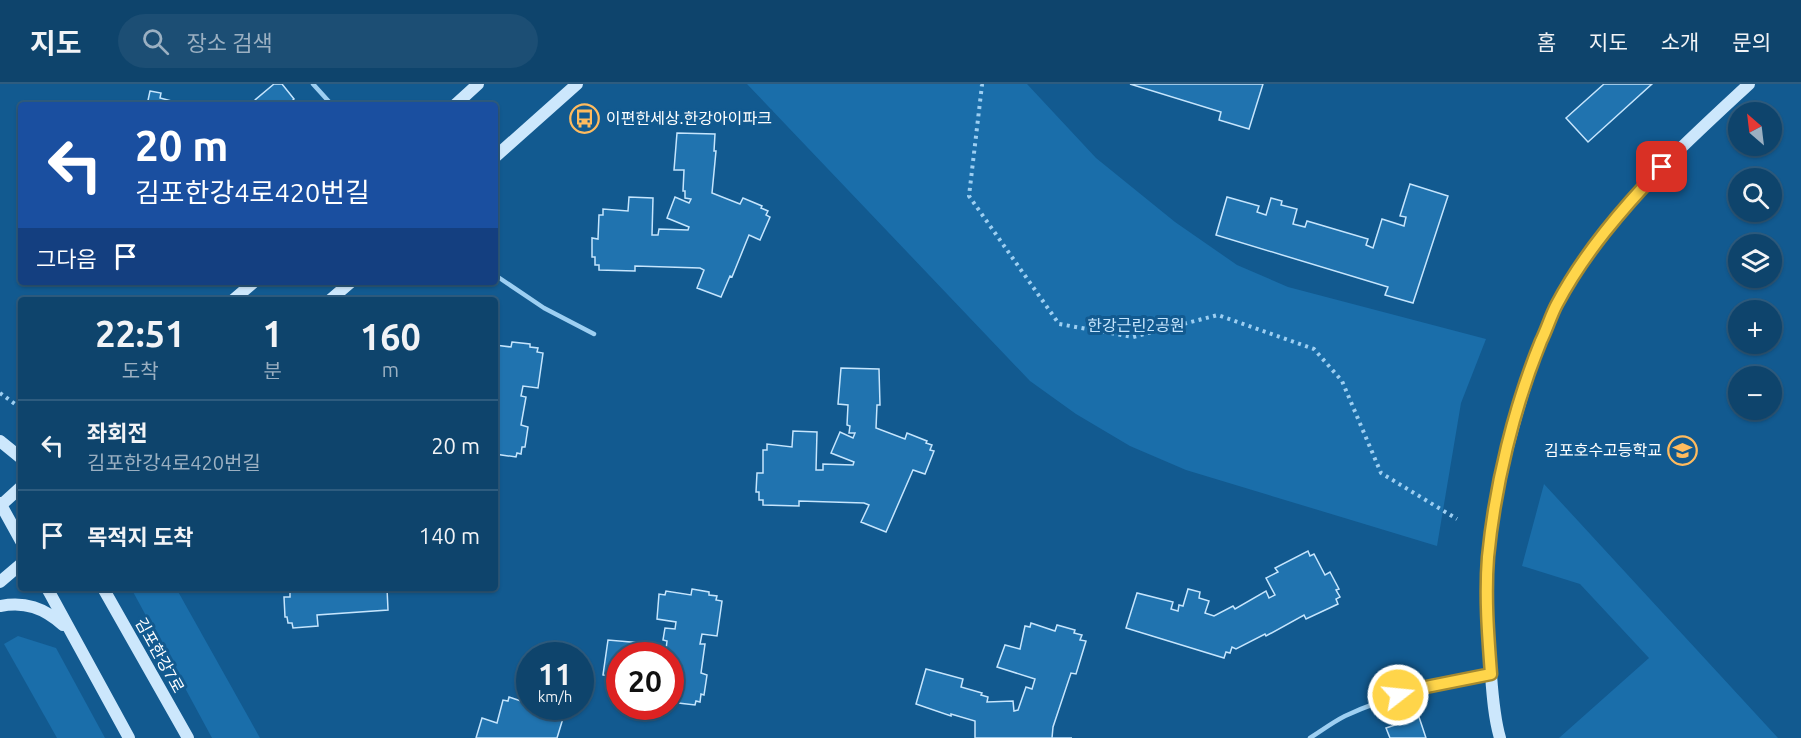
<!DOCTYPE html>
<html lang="ko">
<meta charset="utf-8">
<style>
body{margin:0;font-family:Ubuntu,"Noto Sans KR",sans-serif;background:#1c4e74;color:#f1f3f6;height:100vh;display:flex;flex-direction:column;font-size:22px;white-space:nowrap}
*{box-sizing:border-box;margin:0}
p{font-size:20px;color:#9bb0c2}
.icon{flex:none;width:33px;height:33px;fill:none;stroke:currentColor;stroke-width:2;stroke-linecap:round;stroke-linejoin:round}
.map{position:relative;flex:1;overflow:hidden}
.sheet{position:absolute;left:18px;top:213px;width:480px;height:294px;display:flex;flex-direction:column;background:#0e446c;border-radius:6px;box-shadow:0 2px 4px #0004,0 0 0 2px #2e5c7f}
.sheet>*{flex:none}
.top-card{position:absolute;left:18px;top:18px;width:480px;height:183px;border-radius:6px;box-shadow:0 2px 4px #0004,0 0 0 2px #2e5c7f;background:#1a4fa0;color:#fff;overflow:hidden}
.needle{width:39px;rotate:332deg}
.fabs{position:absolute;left:1728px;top:18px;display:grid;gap:12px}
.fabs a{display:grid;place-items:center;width:54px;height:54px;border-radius:50%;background:#0e446c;box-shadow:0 2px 4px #0004,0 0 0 2px #2e5c7f;font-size:30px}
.speed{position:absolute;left:516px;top:558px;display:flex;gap:12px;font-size:30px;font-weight:700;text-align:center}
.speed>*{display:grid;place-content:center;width:78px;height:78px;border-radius:50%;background:#0e446c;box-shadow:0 2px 4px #0004,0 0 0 2px #2e5c7f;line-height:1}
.speed small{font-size:15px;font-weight:400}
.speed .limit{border:9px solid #d22;background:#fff;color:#111}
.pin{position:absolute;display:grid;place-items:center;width:51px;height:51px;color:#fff;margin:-26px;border-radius:12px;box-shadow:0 3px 9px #0006}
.me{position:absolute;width:66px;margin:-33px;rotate:74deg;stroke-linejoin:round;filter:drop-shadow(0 0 4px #0008)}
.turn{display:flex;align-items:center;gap:21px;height:126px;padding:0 18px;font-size:27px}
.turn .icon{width:78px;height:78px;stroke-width:2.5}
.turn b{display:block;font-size:42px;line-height:51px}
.then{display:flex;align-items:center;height:57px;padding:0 18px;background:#0003;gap:12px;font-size:22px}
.eta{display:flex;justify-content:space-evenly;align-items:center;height:102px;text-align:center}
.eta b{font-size:36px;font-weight:700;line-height:42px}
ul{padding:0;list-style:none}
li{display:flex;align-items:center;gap:18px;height:90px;padding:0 18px;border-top:2px solid #2e5c7f}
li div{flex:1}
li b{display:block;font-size:22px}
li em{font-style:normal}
header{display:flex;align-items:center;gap:36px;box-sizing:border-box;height:84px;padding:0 30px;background:#0e446c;border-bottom:2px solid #2e5c7f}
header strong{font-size:28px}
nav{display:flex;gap:33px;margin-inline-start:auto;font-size:21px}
.search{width:420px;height:54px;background:#1c4e74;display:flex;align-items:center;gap:15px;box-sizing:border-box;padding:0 21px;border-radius:33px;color:#9bb0c2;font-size:22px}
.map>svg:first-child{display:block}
.green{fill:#1a6eaa}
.building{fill:#2073af;stroke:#c5e5fd;stroke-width:1.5}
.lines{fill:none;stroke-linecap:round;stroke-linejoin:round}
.path{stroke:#9dcff2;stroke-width:4;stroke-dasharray:3 4.5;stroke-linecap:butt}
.lane{stroke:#9dcff2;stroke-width:4.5}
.secondary{stroke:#cce7fc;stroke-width:12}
.route-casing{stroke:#a68a30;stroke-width:15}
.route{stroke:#ffd54a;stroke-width:10}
.labels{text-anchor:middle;stroke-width:6;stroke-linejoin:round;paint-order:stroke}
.poi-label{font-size:16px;fill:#fff;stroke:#125a90;text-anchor:start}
.park-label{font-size:16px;fill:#c5e5fd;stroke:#125a90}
.street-label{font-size:16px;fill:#fff;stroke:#125a90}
</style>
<header>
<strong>지도</strong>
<div class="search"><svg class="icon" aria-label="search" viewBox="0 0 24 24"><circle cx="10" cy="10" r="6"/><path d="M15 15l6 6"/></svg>장소 검색</div>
<nav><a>홈</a><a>지도</a><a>소개</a><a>문의</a></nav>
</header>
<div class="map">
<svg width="1801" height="654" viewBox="0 0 1801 654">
<rect width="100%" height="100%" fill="#125a90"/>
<g class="green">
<polygon points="747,0 1027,0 1096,74 1175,138 1237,181 1288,203 1486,255 1461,319 1437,462 1186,386 1130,362 1076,330 1030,297"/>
<polygon points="1544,400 1778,654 1559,654 1649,574 1580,500 1522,482"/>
<polygon points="131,504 176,504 260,654 212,654"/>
<polygon points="18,552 56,564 105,654 57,654 4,560"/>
</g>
<g class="building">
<polygon points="274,0 282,0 294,15 288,21 249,21"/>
<polygon points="1130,0 1263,0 1249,45 1219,36 1221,28"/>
<polygon points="1604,0 1652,0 1588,58 1566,34"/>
<polygon points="150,7 161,9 160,14 187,21 147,21"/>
<polygon points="677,49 715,50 714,67 716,67 712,109 740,120 743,114 762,122 761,124 768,127 766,131 770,133 760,156 749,151 732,193 730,192 721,213 697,204 704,186 700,184 635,182 635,187 599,186 599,181 595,181 595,173 592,173 592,154 598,155 599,131 603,131 603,125 628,127 629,113 653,114 652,151 658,151 659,145 688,146 689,143 667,134 675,113 689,119 691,115 685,114 685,107 683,107 684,86 674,86"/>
<polygon points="1410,100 1448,112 1413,219 1385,211 1388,203 1216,151 1227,113 1259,122 1257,128 1266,131 1271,114 1282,117 1281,121 1297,125 1293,140 1305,143 1307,137 1368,155 1366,161 1373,164 1382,135 1404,142 1406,133 1400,132"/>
<polygon points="512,258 530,260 530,263 538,264 537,268 543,269 538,304 523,302 521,312 526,313 521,341 528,343 525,363 522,363 521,370 517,369 516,373 495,370 495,297 497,290 495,290 495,261 511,263"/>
<polygon points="841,284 879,285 880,321 877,321 876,344 905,355 907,349 927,357 926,359 932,361 930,366 934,367 925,390 913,386 886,448 861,438 869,421 864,419 799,417 799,422 763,421 763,416 759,416 759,408 756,408 757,389 763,389 763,366 767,366 767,360 792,363 793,347 817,348 816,386 823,386 823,380 853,381 854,378 831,369 840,348 853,354 855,349 849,349 850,342 847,341 848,321 838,320"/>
<polygon points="1308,467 1310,472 1314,470 1325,491 1330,488 1339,505 1336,506 1340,513 1336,515 1338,520 1306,535 1304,531 1266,552 1265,550 1236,565 1232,563 1230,569 1226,568 1224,574 1126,544 1137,509 1173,518 1171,525 1178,527 1179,521 1183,522 1188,505 1200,508 1199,514 1209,517 1205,529 1214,532 1233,522 1235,525 1266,507 1269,514 1275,511 1266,494 1278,488 1275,484"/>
<polygon points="290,504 387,504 388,526 317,531 318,542 293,544 292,539 288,539 287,533 285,533 284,513 290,513"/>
<polygon points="692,505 709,508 709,511 717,512 716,516 722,517 717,552 702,550 700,560 705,560 701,589 707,591 704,611 701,610 700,618 696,617 695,621 670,618 670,572 620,572 620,595 619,594 603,591 608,556 642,559 641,566 651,567 652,562 666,565 667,557 663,556 665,544 675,545 676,538 657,535 659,510 665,511 666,507 691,511"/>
<polygon points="1031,539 1055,547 1057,541 1075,546 1074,549 1082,551 1080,556 1086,557 1076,590 1071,589 1053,643 1052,654 1072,654 975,654 975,637 951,630 951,632 916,620 926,585 963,595 961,603 982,609 981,611 988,613 987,618 1013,617 1014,627 1018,626 1026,603 1032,605 1035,595 997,583 1005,561 1020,565 1025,542 1030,543"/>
<polygon points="509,613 530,620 530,622 552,622 559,625 558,630 564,631 557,654 476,654 482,634 497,639 503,616 508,617"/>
<polygon points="1419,633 1426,654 1390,654 1386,644"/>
</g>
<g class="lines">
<g class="path">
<polyline points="981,0 982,1 969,112 1059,240 1133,253 1218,231 1314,265 1342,297 1381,389 1457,435"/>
<polyline points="0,309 15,320 21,321"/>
</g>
<g class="lane">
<polyline points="313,0 332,21"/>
<polyline points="495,191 544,224 594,250"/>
<path d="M1310 654C1321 647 1333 638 1345 632 1392 610 1440 600 1491 590"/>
</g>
<g class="secondary">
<polyline points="455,21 478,0"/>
<polyline points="495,73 577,0"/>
<polyline points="233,216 254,198"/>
<polyline points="330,216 351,198"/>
<polyline points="0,357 21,374"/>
<polyline points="0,419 21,457"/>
<polyline points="0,422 21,403"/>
<polyline points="0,498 21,480"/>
<polyline points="47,504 129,654"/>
<polyline points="103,504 188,654"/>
<path d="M0 522C25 517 44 524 63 541"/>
<path d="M1500 654C1493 630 1492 602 1490 578 1487 543 1485 508 1488 474 1491 439 1498 405 1506 371 1524 299 1546 227 1590 167 1635 104 1693 52 1749 0"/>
</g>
</g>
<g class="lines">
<defs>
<path id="route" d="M1398 611 1416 605 1491 590C1488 551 1485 512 1488 473 1495 401 1514 323 1541 257 1547 245 1551 231 1557 220 1584 169 1623 124 1662 83"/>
</defs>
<use href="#route" class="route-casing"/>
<use href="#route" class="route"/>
</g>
<defs>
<symbol id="bus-ring" viewBox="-11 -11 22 22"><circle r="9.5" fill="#125a90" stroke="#ffbb5e" stroke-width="1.5"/><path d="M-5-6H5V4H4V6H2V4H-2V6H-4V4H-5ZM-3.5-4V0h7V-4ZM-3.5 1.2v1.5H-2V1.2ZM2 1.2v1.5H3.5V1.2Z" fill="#ffbb5e"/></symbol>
<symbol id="school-ring" viewBox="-11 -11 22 22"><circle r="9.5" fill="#125a90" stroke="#ffbb5e" stroke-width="1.5"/><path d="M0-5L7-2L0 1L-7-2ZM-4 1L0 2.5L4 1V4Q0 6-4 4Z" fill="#ffbb5e"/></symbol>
</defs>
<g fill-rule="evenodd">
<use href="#bus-ring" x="568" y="18" width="33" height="33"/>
<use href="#school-ring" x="1666" y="350" width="33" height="33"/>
</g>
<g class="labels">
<g class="poi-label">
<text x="606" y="40">이편한세상.한강아이파크</text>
<text x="1662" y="372" text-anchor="end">김포호수고등학교</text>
</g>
<g class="park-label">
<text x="1136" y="247">한강근린2공원</text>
</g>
<g class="street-label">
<text transform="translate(160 571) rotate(61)" y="6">김포한강7로</text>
</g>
</g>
</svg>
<div class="fabs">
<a><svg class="needle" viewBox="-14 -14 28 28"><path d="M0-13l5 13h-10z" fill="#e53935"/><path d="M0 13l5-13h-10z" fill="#9bb0c2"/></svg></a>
<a><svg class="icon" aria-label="search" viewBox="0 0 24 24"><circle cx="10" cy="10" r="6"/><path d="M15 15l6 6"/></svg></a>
<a><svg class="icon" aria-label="layers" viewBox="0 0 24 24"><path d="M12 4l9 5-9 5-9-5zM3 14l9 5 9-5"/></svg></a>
<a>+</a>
<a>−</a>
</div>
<div class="speed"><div>11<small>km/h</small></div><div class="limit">20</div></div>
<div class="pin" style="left:1662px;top:83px;background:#d93025"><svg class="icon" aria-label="arrive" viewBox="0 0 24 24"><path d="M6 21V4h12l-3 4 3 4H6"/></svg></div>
<svg class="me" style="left:1398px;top:611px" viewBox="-20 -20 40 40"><circle r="17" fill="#ffd54a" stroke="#fff" stroke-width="3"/><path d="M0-11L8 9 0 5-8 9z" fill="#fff"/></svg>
<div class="top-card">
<div class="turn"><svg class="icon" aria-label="left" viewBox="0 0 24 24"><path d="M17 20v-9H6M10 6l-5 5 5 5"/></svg><div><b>20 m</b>김포한강4로420번길</div></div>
<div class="then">그다음<svg class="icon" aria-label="arrive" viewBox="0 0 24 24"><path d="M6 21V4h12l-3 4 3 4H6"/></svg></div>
</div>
<section class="sheet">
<div class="eta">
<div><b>22:51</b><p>도착</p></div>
<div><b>1</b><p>분</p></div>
<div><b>160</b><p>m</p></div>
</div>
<ul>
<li><svg class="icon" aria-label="left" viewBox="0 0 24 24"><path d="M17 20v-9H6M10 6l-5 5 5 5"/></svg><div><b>좌회전</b><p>김포한강4로420번길</p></div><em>20 m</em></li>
<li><svg class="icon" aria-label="arrive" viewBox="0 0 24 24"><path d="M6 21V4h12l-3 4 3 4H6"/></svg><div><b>목적지 도착</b></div><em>140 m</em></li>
</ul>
</section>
</div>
